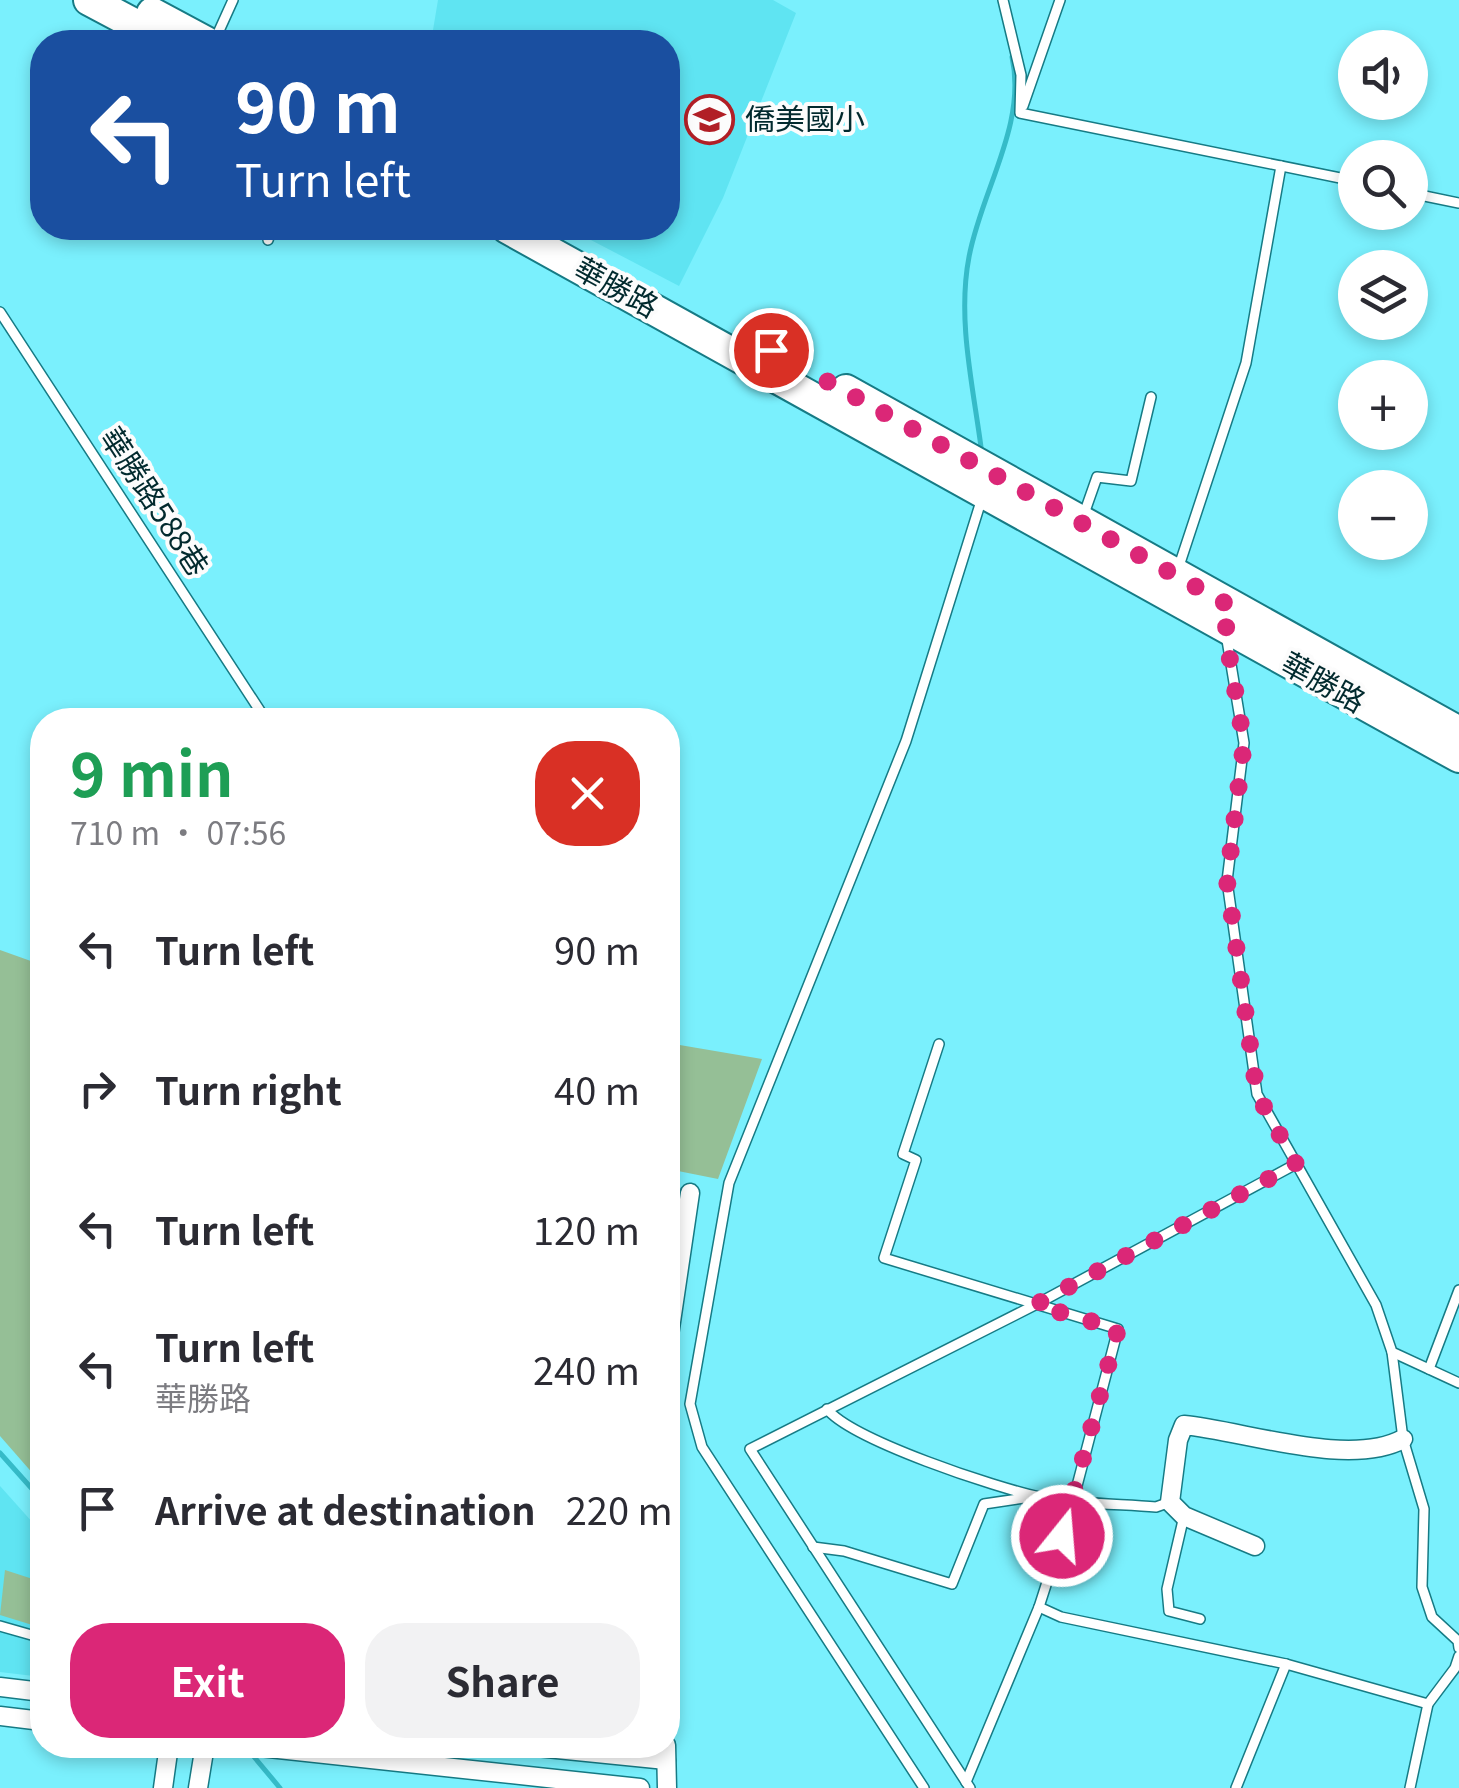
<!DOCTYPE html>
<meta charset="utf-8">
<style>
body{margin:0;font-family:Georgia,"Noto Sans TC",serif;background:#f2f2f3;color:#2b2b33;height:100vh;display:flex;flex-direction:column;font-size:38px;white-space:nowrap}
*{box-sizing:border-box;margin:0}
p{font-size:32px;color:#7c7c81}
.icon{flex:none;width:55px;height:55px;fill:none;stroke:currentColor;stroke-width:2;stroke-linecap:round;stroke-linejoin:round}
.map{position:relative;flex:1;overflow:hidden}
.drawer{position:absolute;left:30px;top:708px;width:650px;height:1050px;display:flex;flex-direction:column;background:#fff;border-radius:40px;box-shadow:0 5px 15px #0003}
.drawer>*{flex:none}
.hud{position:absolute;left:30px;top:30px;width:650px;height:210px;border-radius:40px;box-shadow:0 5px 15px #0003;background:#1a4fa0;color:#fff;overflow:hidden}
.tools{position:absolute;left:1338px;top:30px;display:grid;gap:20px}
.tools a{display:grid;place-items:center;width:90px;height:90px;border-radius:50%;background:#fff;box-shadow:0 5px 15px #0003;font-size:50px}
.pin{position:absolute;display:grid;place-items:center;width:85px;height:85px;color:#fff;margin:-42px;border:5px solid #fff;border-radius:50%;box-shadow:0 2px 10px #0007}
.me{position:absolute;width:110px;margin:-55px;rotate:17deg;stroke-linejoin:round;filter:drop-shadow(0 0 8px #0008)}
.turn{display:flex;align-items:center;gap:35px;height:210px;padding:0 40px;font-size:45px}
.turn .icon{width:130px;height:130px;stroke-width:2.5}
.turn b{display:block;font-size:70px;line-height:85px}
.round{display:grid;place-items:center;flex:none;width:105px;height:105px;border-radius:40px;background:#f2f2f3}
.head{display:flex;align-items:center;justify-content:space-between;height:170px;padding:0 40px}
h1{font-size:60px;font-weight:700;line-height:75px;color:#1e9e55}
.cta{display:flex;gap:20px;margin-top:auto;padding:20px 40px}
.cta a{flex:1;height:115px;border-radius:40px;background:#db2777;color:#fff;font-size:40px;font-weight:700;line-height:115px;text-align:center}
.cta a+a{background:#f2f2f3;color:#2b2b33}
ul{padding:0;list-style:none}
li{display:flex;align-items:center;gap:30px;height:140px;padding:0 40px}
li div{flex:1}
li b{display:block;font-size:38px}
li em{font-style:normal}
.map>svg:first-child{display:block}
.built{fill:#5fe4f2}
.green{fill:#95bf96}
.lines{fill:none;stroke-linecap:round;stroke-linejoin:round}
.stream{stroke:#36bbc8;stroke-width:5}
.lane-casing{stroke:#167b85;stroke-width:12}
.street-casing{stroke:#167b85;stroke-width:21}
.primary-casing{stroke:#167b85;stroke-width:34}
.lane{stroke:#fff;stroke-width:9}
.street{stroke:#fff;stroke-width:18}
.primary{stroke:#fff;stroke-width:30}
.route{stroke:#db2777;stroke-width:18;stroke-dasharray:0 32.4}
.labels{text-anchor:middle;stroke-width:8;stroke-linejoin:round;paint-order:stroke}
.poi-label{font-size:30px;fill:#022a2e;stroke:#fcfcfc;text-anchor:start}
.street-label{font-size:30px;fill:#022a2e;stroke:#fcfcfc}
</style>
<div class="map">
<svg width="1459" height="1788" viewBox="0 0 1459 1788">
<rect width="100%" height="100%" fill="#7af0fd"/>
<g class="built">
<polygon points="438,0 773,0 796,13 723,198 679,286 568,228 668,228 668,42 431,42"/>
<polygon points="0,1486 42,1533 42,1677 0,1672"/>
</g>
<g class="green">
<polygon points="0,950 42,965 42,1484 0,1436"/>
<polygon points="668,1043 762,1059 718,1179 673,1170 668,1205"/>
<polygon points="5,1570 42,1582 42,1628 0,1615"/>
</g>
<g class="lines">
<g class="stream">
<path d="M981 447C973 386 957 319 969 257 981 191 1027 125 1012 57"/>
<polyline points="0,1453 42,1500"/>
<polyline points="250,1752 280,1788"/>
</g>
<defs>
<g id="lane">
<polyline points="1003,0 1021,75 1020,113 1355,181"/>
<polyline points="214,42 233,0"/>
<polyline points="1023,106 1060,0"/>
<polyline points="1410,193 1459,203"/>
<polyline points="268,240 272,228"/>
<polyline points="0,312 266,720"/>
<polyline points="1084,514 1097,477 1131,481 1151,397"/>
<polyline points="1178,569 1246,363 1281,166"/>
<polyline points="1226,634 1244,743 1227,881 1257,1094 1376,1305 1392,1352 1459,1383"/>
<polyline points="939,1044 903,1154 916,1160 884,1258 1118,1329 1073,1501 1039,1607 966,1782"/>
<polyline points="1392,1352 1403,1439 1424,1509 1422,1587 1432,1617 1458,1641 1459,1648"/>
<polyline points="1429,1369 1459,1290"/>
<path d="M827 1409C852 1440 996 1488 1040 1497 1078 1504 1118 1504 1156 1507L1170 1502"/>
<polyline points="1184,1516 1167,1589 1169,1611 1200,1619"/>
<polyline points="813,1547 844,1551 952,1584 984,1504 1031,1497"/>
<polyline points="1039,1607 1061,1617 1286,1664 1428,1704"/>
<polyline points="0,1626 42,1638"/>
<polyline points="924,1788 702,1447 690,1404 729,1183 906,741 982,498"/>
<polyline points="970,1788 750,1449 1035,1305 1296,1164"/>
<polyline points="1236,1788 1286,1664"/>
<polyline points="1410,1788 1428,1704 1455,1668 1459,1656"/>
</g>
<g id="street">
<polyline points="668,1342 690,1193"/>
<path d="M1255 1546 1184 1516 1170 1502 1178 1440 1184 1425C1245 1431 1349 1468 1403 1439"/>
<polyline points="668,1584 668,1670"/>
<polyline points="0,1687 42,1692"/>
<polyline points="0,1716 42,1721"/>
<polyline points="240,1745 640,1788"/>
<polyline points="517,1745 666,1760"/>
<polyline points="666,1745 667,1788"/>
<polyline points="163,1788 169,1745"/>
<polyline points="198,1788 205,1745"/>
</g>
<g id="primary">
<polyline points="89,0 168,42"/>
<polyline points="152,13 206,42"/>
<polyline points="507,228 1459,757"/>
<polyline points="846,390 1459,732"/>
</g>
</defs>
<use href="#lane" class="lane-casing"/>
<use href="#street" class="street-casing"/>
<use href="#primary" class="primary-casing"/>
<use href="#lane" class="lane"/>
<use href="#street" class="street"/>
<use href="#primary" class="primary"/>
</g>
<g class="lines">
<polyline class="route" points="771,350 1234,608 1225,630 1244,743 1227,881 1257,1094 1296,1164 1035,1305 1118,1329 1062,1536"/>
</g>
<defs>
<symbol id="school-ring" viewBox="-11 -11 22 22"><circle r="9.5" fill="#fcfcfc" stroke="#b11f26" stroke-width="1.5"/><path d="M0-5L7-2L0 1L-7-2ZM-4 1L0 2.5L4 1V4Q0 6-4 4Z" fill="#b11f26"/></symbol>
</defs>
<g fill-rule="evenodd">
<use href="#school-ring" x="682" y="92" width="55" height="55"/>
</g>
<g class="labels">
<g class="poi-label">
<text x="745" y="130">僑美國小</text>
</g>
<g class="street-label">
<text transform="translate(616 288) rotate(29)" y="10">華勝路</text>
<text transform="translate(154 502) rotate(57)" y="10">華勝路588巷</text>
<text transform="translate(1323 683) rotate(29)" y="10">華勝路</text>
</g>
</g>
</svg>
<div class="tools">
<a><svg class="icon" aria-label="sound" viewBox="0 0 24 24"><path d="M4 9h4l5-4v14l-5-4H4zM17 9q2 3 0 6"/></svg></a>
<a><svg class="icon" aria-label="search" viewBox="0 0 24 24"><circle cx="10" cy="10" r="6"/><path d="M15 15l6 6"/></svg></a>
<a><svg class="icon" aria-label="layers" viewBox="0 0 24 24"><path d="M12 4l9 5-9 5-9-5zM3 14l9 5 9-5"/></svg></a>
<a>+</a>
<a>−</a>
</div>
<div class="pin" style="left:771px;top:350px;background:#d93025"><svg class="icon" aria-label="arrive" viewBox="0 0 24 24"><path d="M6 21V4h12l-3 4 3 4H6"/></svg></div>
<svg class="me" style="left:1062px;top:1536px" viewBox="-20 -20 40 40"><circle r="17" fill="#db2777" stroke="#fff" stroke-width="3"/><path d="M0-11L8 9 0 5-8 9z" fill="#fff"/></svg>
<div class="hud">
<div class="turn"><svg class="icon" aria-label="left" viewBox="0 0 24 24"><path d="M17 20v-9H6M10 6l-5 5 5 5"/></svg><div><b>90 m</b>Turn left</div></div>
</div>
<section class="drawer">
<div class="head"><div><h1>9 min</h1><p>710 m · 07:56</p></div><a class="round" style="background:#d93025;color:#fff"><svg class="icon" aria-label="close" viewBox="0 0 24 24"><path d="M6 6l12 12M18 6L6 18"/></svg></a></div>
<ul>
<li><svg class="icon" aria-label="left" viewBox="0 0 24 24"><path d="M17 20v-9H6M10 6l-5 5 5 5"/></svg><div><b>Turn left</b></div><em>90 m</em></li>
<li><svg class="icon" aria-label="right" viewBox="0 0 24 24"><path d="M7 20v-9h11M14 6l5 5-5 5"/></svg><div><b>Turn right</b></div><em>40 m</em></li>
<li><svg class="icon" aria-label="left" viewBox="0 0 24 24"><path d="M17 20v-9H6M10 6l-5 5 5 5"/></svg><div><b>Turn left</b></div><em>120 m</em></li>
<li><svg class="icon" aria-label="left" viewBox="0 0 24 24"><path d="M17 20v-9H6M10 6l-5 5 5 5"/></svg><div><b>Turn left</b><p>華勝路</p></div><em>240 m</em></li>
<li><svg class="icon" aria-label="arrive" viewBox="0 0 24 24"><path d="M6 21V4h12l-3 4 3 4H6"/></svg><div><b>Arrive at destination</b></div><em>220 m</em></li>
</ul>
<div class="cta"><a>Exit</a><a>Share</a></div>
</section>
</div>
